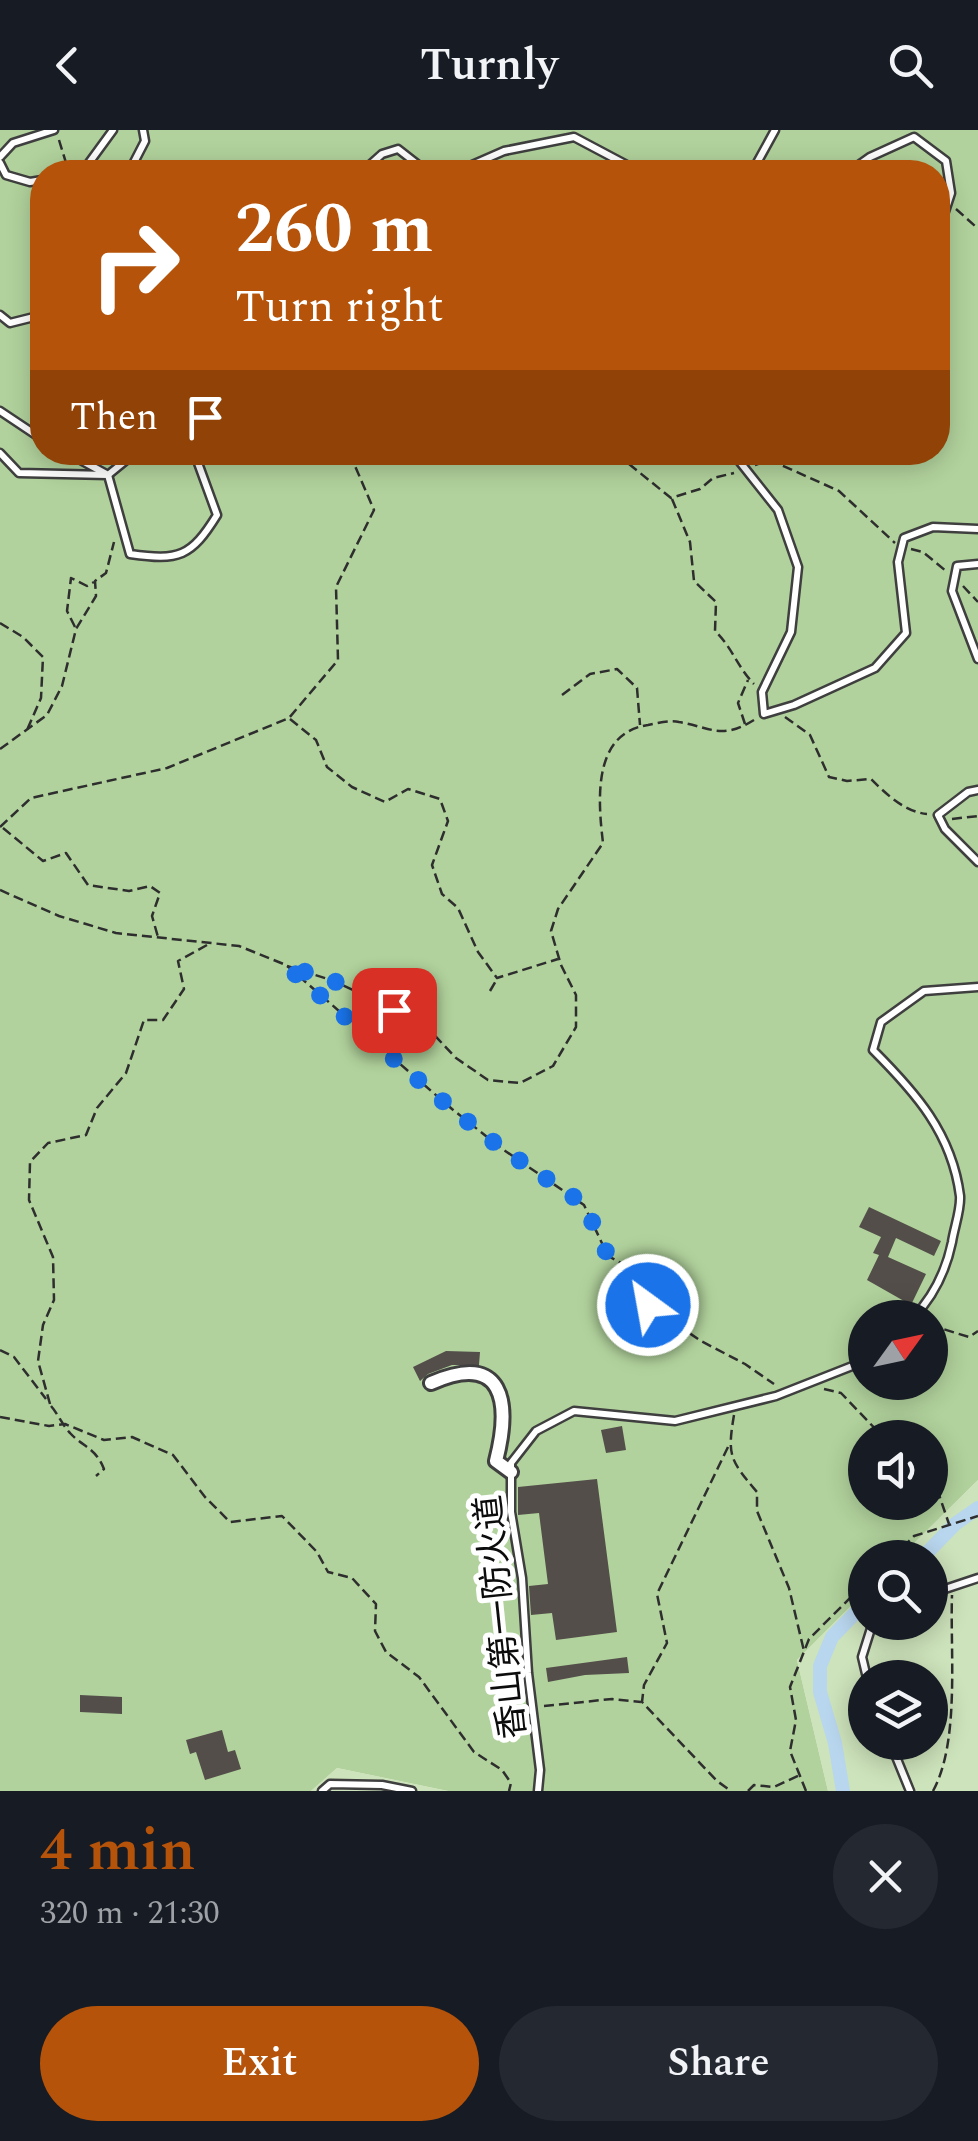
<!DOCTYPE html>
<meta charset="utf-8">
<style>
body{margin:0;font-family:Spectral,"Noto Sans SC",serif;background:#242831;color:#f1f3f6;height:100vh;display:flex;flex-direction:column;font-size:38px;white-space:nowrap}
*{box-sizing:border-box;margin:0}
p{font-size:32px;color:#9ea1a6}
.icon{flex:none;width:55px;height:55px;fill:none;stroke:currentColor;stroke-width:2;stroke-linecap:round;stroke-linejoin:round}
.map{position:relative;height:1661px;overflow:hidden}
.side{display:flex;flex-direction:column;background:#171b24;flex:1}
.side>*{flex:none}
.guide{position:absolute;left:30px;top:30px;width:920px;height:305px;border-radius:40px;box-shadow:0 5px 25px #0003;background:#b45309;color:#fff;overflow:hidden}
.needle{width:65px;rotate:57deg}
.controls{position:absolute;left:848px;top:1170px;display:grid;gap:20px}
.controls a{display:grid;place-items:center;width:100px;height:100px;border-radius:50%;background:#171b24;box-shadow:0 5px 25px #0003;font-size:50px}
.pin{position:absolute;display:grid;place-items:center;width:85px;height:85px;color:#fff;margin:-42px;border-radius:20px;box-shadow:0 5px 15px #0006}
.me{position:absolute;width:110px;margin:-55px;rotate:328deg;stroke-linejoin:round;filter:drop-shadow(0 0 8px #0008)}
.turn{display:flex;align-items:center;gap:35px;height:210px;padding:0 40px;font-size:45px}
.turn .icon{width:130px;height:130px;stroke-width:2.5}
.turn b{display:block;font-size:70px;line-height:85px}
.then{display:flex;align-items:center;height:95px;padding:0 40px;background:#0003;gap:20px;font-size:38px}
.round{display:grid;place-items:center;flex:none;width:105px;height:105px;border-radius:52px;background:#242831}
.summary{display:flex;align-items:center;justify-content:space-between;height:170px;padding:0 40px}
h1{font-size:60px;font-weight:600;line-height:75px;color:#b45309}
.button{display:flex;gap:20px;margin-top:auto;padding:20px 40px}
.button a{flex:1;height:115px;border-radius:60px;background:#b45309;color:#fff;font-size:40px;font-weight:600;line-height:115px;text-align:center}
.button a+a{background:#242831;color:#f1f3f6}
header{display:flex;justify-content:space-between;align-items:center;height:130px;padding:0 40px;background:#171b24;font-size:45px;font-weight:600}
.map>svg:first-child{display:block}
.green{fill:#cde3bb;fill-rule:evenodd}
.forest{fill:#b1d29c;fill-rule:evenodd}
.lines{fill:none;stroke-linecap:round;stroke-linejoin:round}
.canal{stroke:#b8d6ee;stroke-width:14}
.building{fill:#534e4a}
.service-casing{stroke:#3f3f3f;stroke-width:11}
.minor-casing{stroke:#3f3f3f;stroke-width:18}
.path{stroke:#2e2e2e;stroke-width:2.5;stroke-dasharray:10 5;stroke-linecap:butt}
.service{stroke:#fff;stroke-width:6}
.minor{stroke:#fff;stroke-width:12}
.route{stroke:#1a73e8;stroke-width:18;stroke-dasharray:0 32.4}
.labels{text-anchor:middle;stroke-width:10;stroke-linejoin:round;paint-order:stroke}
.street-label{font-size:35px;fill:#0c0c0c;stroke:#fff}
</style>
<header><svg class="icon" aria-label="back" viewBox="0 0 24 24"><path d="M15 5l-7 7 7 7"/></svg>Turnly<svg class="icon" aria-label="search" viewBox="0 0 24 24"><circle cx="10" cy="10" r="6"/><path d="M15 15l6 6"/></svg></header>
<div class="map">
<svg width="978" height="1661" viewBox="0 0 978 1661">
<rect width="100%" height="100%" fill="#fdfbed"/>
<g class="green">
<path d="M978 1350V1661H828L797 1530 865 1462V1492H930V1428L900 1427ZM865 1548H930V1612H865Z"/>
<polygon points="337,1638 448,1661 311,1661"/>
</g>
<path class="forest" d="M0 0H978V1350L900 1427 865 1428V1462L797 1530 828 1661H448L337 1638 311 1661H0ZM42 42H938V322H42ZM865 1188H930V1252H865ZM865 1308H930V1372H865Z"/>
<g class="lines">
<g class="canal">
<polyline points="922,1428 955,1394 978,1378"/>
<polyline points="843,1661 835,1613 820,1562 820,1536 832,1507 865,1473"/>
</g>
</g>
<g class="building">
<polygon points="869,1077 941,1111 934,1126 896,1108 888,1127 926,1144 911,1175 867,1150 879,1125 873,1123 881,1107 859,1097"/>
<polygon points="446,1221 480,1222 479,1235 452,1235 428,1244 420,1251 413,1237"/>
<polygon points="622,1296 626,1320 606,1323 601,1300"/>
<polygon points="597,1349 617,1502 556,1510 552,1483 531,1485 529,1456 548,1454 539,1383 518,1385 518,1357"/>
<polygon points="627,1527 629,1543 585,1545 548,1552 546,1538"/>
<polygon points="80,1565 122,1567 122,1584 80,1582"/>
<polygon points="222,1600 228,1622 235,1620 241,1639 205,1650 196,1622 190,1624 186,1610"/>
</g>
<g class="lines">
<defs>
<g id="service">
<polyline points="0,27 13,13 54,0"/>
<polyline points="0,33 6,45 30,52 42,50"/>
<polyline points="75,42 86,37 113,0"/>
<polyline points="129,42 145,11 143,0"/>
<polyline points="362,42 382,24 398,19 421,37 441,42"/>
<polyline points="456,42 504,21 574,7 640,42"/>
<polyline points="752,42 775,0"/>
<polyline points="849,42 870,27 914,7 946,31 951,63 938,103"/>
<polyline points="0,185 10,193 42,185"/>
<polyline points="0,281 42,309"/>
<polyline points="66,322 108,345 130,327 131,322"/>
<polyline points="732,322 778,380 798,437 791,502 762,562 764,584 794,575 875,538 906,503 898,432 904,408 933,397 978,399"/>
<path d="M0 323 19 343 108 345 130 424C179 431 191 427 217 385L194 322"/>
<polyline points="978,434 957,436 952,461 978,529"/>
<polyline points="978,660 968,662 938,685 945,699 978,732"/>
<path d="M913 1188C934 1166 946 1141 952 1112 954 1098 961 1080 960 1066 952 1003 915 962 873 920L881 892 924 861 978 857"/>
<polyline points="930,1464 978,1448"/>
<polyline points="867,1548 862,1527 873,1492"/>
<polyline points="890,1612 910,1661"/>
<polyline points="322,1661 330,1654 382,1655 412,1661"/>
<polyline points="538,1661 540,1640 528,1543 522,1448 511,1382 511,1333 536,1301 574,1281 675,1291 776,1266 865,1231"/>
</g>
<path id="minor" d="M431 1253C504 1221 511 1272 496 1331L511 1342"/>
</defs>
<use href="#service" class="service-casing"/>
<use href="#minor" class="minor-casing"/>
<g class="path">
<polyline points="59,10 67,36"/>
<polyline points="956,79 975,96 978,94"/>
<polyline points="594,322 602,322"/>
<polyline points="625,322 631,327 629,334 671,368 700,359 713,348 734,343"/>
<polyline points="755,335 770,330 839,361 895,413"/>
<path d="M672 369 690 412 694 451 716 472 715 501C732 517 738 538 754 554"/>
<polyline points="911,419 923,422 946,441"/>
<polyline points="963,456 978,472"/>
<polyline points="0,493 23,507 43,527 41,568 27,600"/>
<polyline points="75,497 67,481 71,448 87,456 94,452"/>
<polyline points="562,565 590,544 617,539 637,558 640,595"/>
<path d="M785 587 810 605 829 647 847 651 871 649C886 664 905 682 927 684"/>
<polyline points="290,589 316,610 327,637 352,657 385,672 408,659 440,669 448,691 432,735 442,764 458,778 478,822 497,848 558,829"/>
<polyline points="745,594 738,573 748,550"/>
<polyline points="0,619 47,585 62,556 76,499 96,466 95,451 106,443 114,412"/>
<polyline points="952,689 978,686"/>
<polyline points="0,697 31,668 167,638 289,588 338,530 336,457 374,380 349,322"/>
<polyline points="3,698 43,731 66,723 88,755 129,761 150,756 160,763 152,786 158,807"/>
<polyline points="0,760 59,786 116,803 239,816 286,835 452,979 501,1018 584,1075 608,1126 632,1139 648,1175 701,1211 745,1234 774,1254"/>
<path d="M287 836 331 850 421 891 456 928 488 950 520 953 553 936 576 897V865L561 835 551 801 558 779 603 713C598 671 592 603 648 595 658 593 670 590 679 592 713 598 721 610 754 590"/>
<polyline points="490,861 497,849"/>
<polyline points="930,1195 969,1207 978,1201"/>
<polyline points="0,1220 14,1227 46,1269"/>
<polyline points="824,1259 841,1263 884,1308"/>
<polyline points="50,1274 38,1231 43,1195 54,1170 53,1127 29,1070 30,1032 48,1013 86,1005 97,978 126,943 144,890 163,890 184,859 178,831 207,815"/>
<path d="M51 1276C58 1284 63 1296 70 1303 84 1318 95 1317 104 1339L96 1346"/>
<path d="M734 1285C727 1326 730 1330 757 1362V1381L789 1458 804 1521"/>
<polyline points="0,1287 49,1296 65,1294 104,1310 132,1307 173,1325 205,1367 230,1392 282,1386 317,1422 328,1442 352,1448 376,1474 375,1501 386,1522 419,1547 474,1622 502,1640 511,1653 509,1661"/>
<polyline points="728,1317 657,1464 667,1513 644,1555 642,1572 717,1651 731,1661"/>
<polyline points="930,1346 934,1350 949,1394"/>
<polyline points="892,1428 914,1406 978,1386"/>
<polyline points="544,1576 612,1569 641,1572"/>
<polyline points="748,1661 754,1655 774,1657 800,1645"/>
<polyline points="806,1661 790,1621 796,1590 790,1557 809,1509 865,1453"/>
<path d="M933 1661C960 1612 950 1521 952 1465"/>
</g>
<use href="#service" class="service"/>
<use href="#minor" class="minor"/>
</g>
<g class="lines">
<polyline class="route" points="394,880 332,850 286,836 452,979 501,1018 584,1074 608,1126 632,1139 648,1175"/>
</g>
<g class="labels">
<g class="street-label">
<text transform="translate(500 1487) rotate(-96)" y="12">香山第一防火道</text>
</g>
</g>
</svg>
<div class="controls">
<a><svg class="needle" viewBox="-14 -14 28 28"><path d="M0-13l5 13h-10z" fill="#e53935"/><path d="M0 13l5-13h-10z" fill="#9ea1a6"/></svg></a>
<a><svg class="icon" aria-label="sound" viewBox="0 0 24 24"><path d="M4 9h4l5-4v14l-5-4H4zM17 9q2 3 0 6"/></svg></a>
<a><svg class="icon" aria-label="search" viewBox="0 0 24 24"><circle cx="10" cy="10" r="6"/><path d="M15 15l6 6"/></svg></a>
<a><svg class="icon" aria-label="layers" viewBox="0 0 24 24"><path d="M12 4l9 5-9 5-9-5zM3 14l9 5 9-5"/></svg></a>
</div>
<div class="pin" style="left:394px;top:880px;background:#d93025"><svg class="icon" aria-label="arrive" viewBox="0 0 24 24"><path d="M6 21V4h12l-3 4 3 4H6"/></svg></div>
<svg class="me" style="left:648px;top:1175px" viewBox="-20 -20 40 40"><circle r="17" fill="#1a73e8" stroke="#fff" stroke-width="3"/><path d="M0-11L8 9 0 5-8 9z" fill="#fff"/></svg>
<div class="guide">
<div class="turn"><svg class="icon" aria-label="right" viewBox="0 0 24 24"><path d="M7 20v-9h11M14 6l5 5-5 5"/></svg><div><b>260 m</b>Turn right</div></div>
<div class="then">Then<svg class="icon" aria-label="arrive" viewBox="0 0 24 24"><path d="M6 21V4h12l-3 4 3 4H6"/></svg></div>
</div>
</div>
<section class="side">
<div class="summary"><div><h1>4 min</h1><p>320 m · 21:30</p></div><a class="round"><svg class="icon" aria-label="close" viewBox="0 0 24 24"><path d="M6 6l12 12M18 6L6 18"/></svg></a></div>
<div class="button"><a>Exit</a><a>Share</a></div>
</section>
